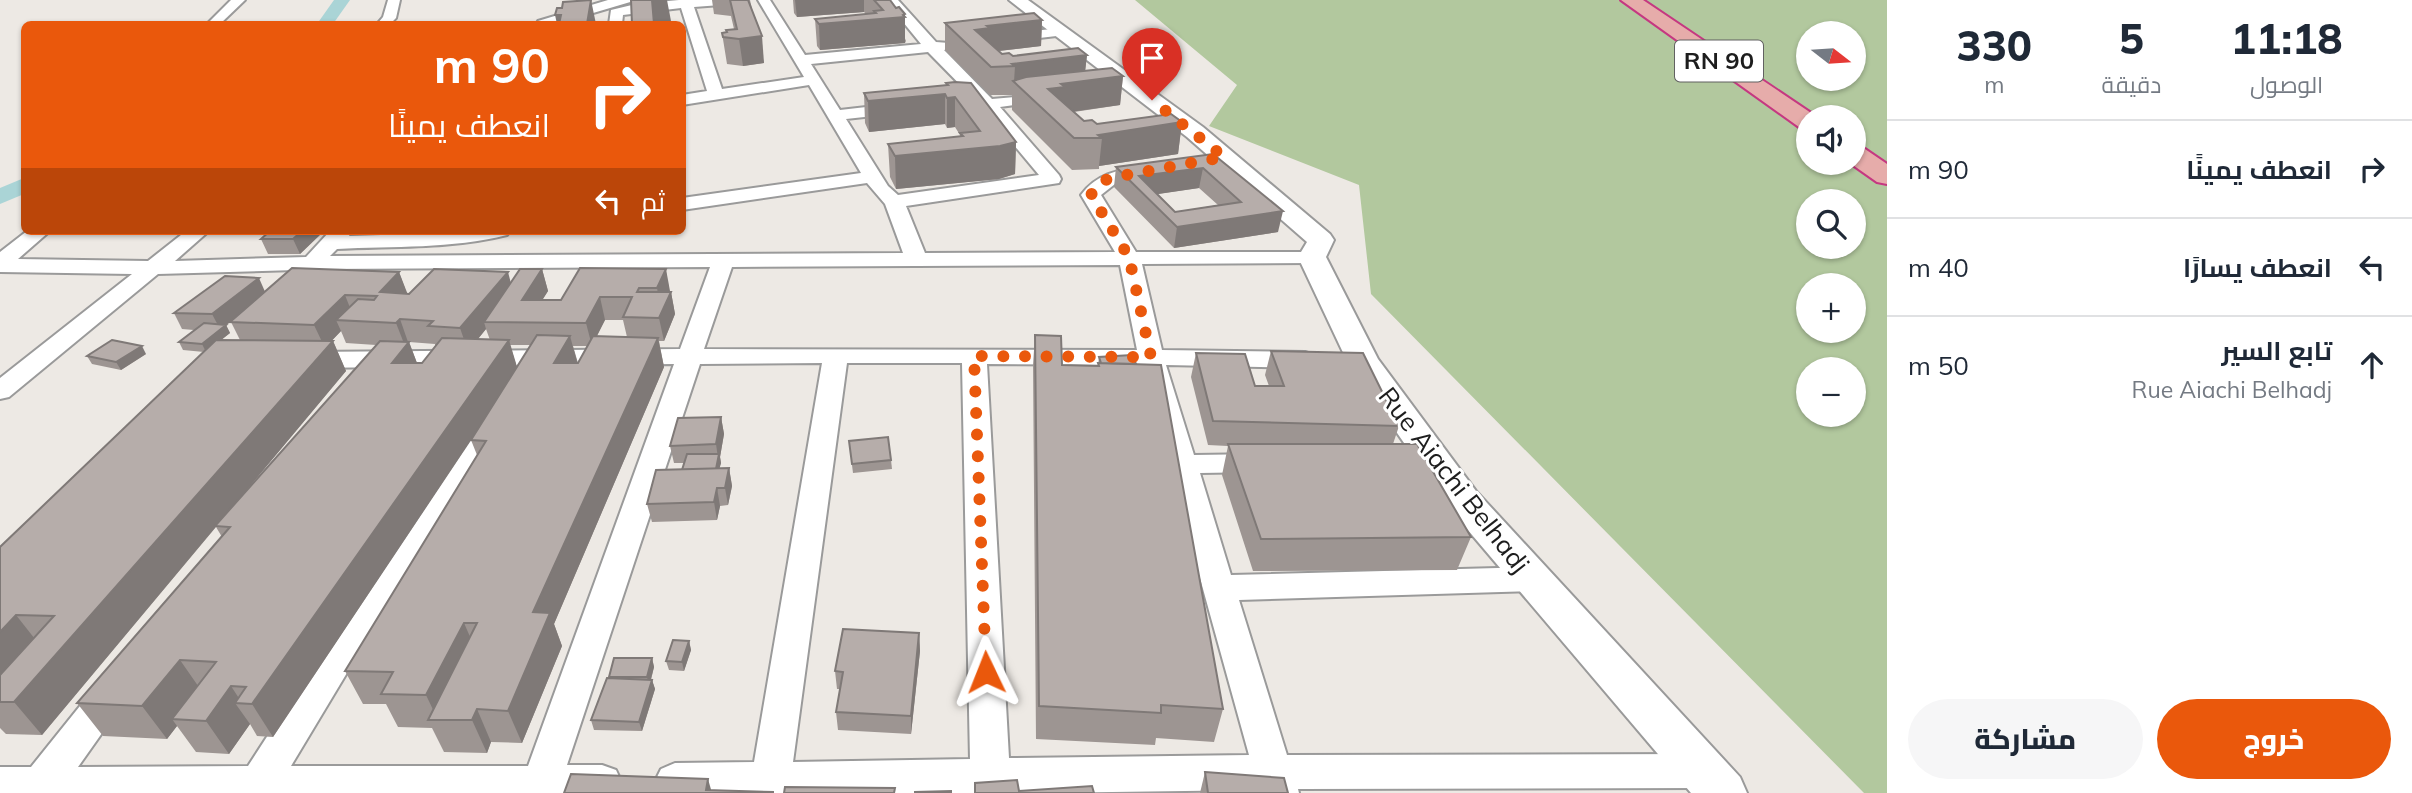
<!DOCTYPE html>
<html lang="ar">
<meta charset="utf-8">
<style>
body{margin:0;font-family:Mulish,Cairo,sans-serif;background:#f6f6f7;color:#1f2937;direction:rtl;height:100vh;display:flex;flex-direction:column;font-size:26px;white-space:nowrap}
*{box-sizing:border-box;margin:0}
p{font-size:23px;color:#747a83}
.icon{flex:none;width:38px;height:38px;fill:none;stroke:currentColor;stroke-width:2;stroke-linecap:round;stroke-linejoin:round}
.map{position:relative;flex:1;overflow:hidden;direction:ltr}
.drawer{display:flex;flex-direction:column;background:#fff;width:525px}
.drawer>*{flex:none}
.hud{position:absolute;left:21px;top:21px;width:665px;height:214px;border-radius:10px;box-shadow:0 2px 5px #0004;direction:rtl;background:#ea580c;color:#fff;overflow:hidden}
.needle{width:46px;rotate:107deg}
.controls{position:absolute;left:1796px;top:21px;display:grid;gap:14px}
.controls a{display:grid;place-items:center;width:70px;height:70px;border-radius:50%;background:#fff;box-shadow:0 2px 5px #0004;font-size:35px}
.pin{position:absolute;display:grid;place-items:center;width:60px;height:60px;color:#fff;margin:-72px -30px;border-radius:50% 50% 50% 0;rotate:-45deg;box-shadow:0 0 7px #0007}
.pin .icon{rotate:45deg}
.me{position:absolute;width:77px;margin:-38px;rotate:358deg;stroke-linejoin:round;filter:drop-shadow(0 0 5px #0008)}
.turn{display:flex;align-items:center;gap:24px;height:147px;padding:0 21px;font-size:32px}
.turn .icon{width:91px;height:91px;stroke-width:2.5}
.turn b{display:block;font-size:49px;line-height:60px}
.then{display:flex;align-items:center;height:66px;padding:0 21px;background:#0003;gap:14px;font-size:26px}
.eta{display:flex;justify-content:space-evenly;align-items:center;height:119px;text-align:center}
.eta b{font-size:42px;font-weight:800;line-height:49px}
.action{display:flex;gap:14px;margin-top:auto;padding:14px 21px}
.action a{flex:1;height:80px;border-radius:42px;background:#ea580c;color:#fff;font-size:28px;font-weight:800;line-height:80px;text-align:center}
.action a+a{background:#f6f6f7;color:#1f2937}
ul{padding:0;list-style:none}
li{display:flex;align-items:center;gap:21px;height:98px;padding:0 21px;border-top:2px solid #e0e1e3}
li div{flex:1}
li b{display:block;font-size:26px}
li em{font-style:normal}
main{display:flex;flex:1;min-height:0}
.map>svg:first-child{display:block}
.forest{fill:#b2c89e;fill-rule:evenodd}
.lines{fill:none;stroke-linecap:round;stroke-linejoin:round}
.canal{fill:#aad4d6;fill-rule:evenodd}
.minor-casing{stroke:#9a9a9a;stroke-width:4}
.tertiary-casing{stroke:#9a9a9a;stroke-width:4}
.trunk-casing{stroke:#c53881;stroke-width:4}
.minor{fill:#fff;fill-rule:evenodd}
.tertiary{fill:#fff;fill-rule:evenodd}
.trunk{fill:#e6acaa;fill-rule:evenodd}
.wall{fill:#9d9592;fill-rule:evenodd}
.shaded-wall{fill:#7f7977}
.building{fill:#b6adaa;stroke:#7f7977;stroke-width:2;fill-rule:evenodd}
.route{stroke:#ea580c;stroke-width:12;stroke-dasharray:0 21.6}
.labels{text-anchor:middle;stroke-width:6;stroke-linejoin:round;paint-order:stroke}
.shield{fill:#fff;stroke:#616161;stroke-width:2}
.shield-label{font-size:24px;font-weight:bold;fill:#1d1d1d}
.street-label{font-size:26px;fill:#1d1d1d;stroke:#fff}
</style>
<main>
<section class="drawer">
<div class="eta">
<div><b>11:18</b><p>الوصول</p></div>
<div><b>5</b><p>دقيقة</p></div>
<div><b>330</b><p>m</p></div>
</div>
<ul>
<li><svg class="icon" aria-label="right" viewBox="0 0 24 24"><path d="M7 20v-9h11M14 6l5 5-5 5"/></svg><div><b>انعطف يمينًا</b></div><em>90 m</em></li>
<li><svg class="icon" aria-label="left" viewBox="0 0 24 24"><path d="M17 20v-9H6M10 6l-5 5 5 5"/></svg><div><b>انعطف يسارًا</b></div><em>40 m</em></li>
<li><svg class="icon" aria-label="ahead" viewBox="0 0 24 24"><path d="M12 20V5M6 11l6-6 6 6"/></svg><div><b>تابع السير</b><p>Rue Aiachi Belhadj</p></div><em>50 m</em></li>
</ul>
<div class="action"><a>خروج</a><a>مشاركة</a></div>
</section>
<div class="map">
<svg width="1887" height="793" viewBox="0 0 1887 793">
<rect width="100%" height="100%" fill="#ede9e4"/>
<path class="forest" d="M1135 0H1887V793H1864L1371 294 1359 185 1209 126 1237 85ZM1808 33H1853V79H1808ZM1808 117H1853V163H1808ZM1808 201H1853V247H1808ZM1808 285H1853V331H1808ZM1808 369H1853V415H1808Z"/>
<g class="lines">
<g class="canal">
<polygon points="334,0 350,0 333,24 317,24"/>
<polygon points="24,178 24,194 0,204 0,188"/>
</g>
<defs>
<g id="minor">
<polygon points="231,0 245,0 220,24 207,24"/>
<polygon points="388,0 400,0 396,18 390,24 377,24 383,17"/>
<polygon points="608,0 637,0 556,24 536,24 538,21"/>
<path d="M679 0H740L734 4 694 7 722 89 804 77 758 0H770L805 55 921 44 885 0H898L936 42 949 43 951 46 949 49 944 50 992 99 1053 94 1055 97 1053 100 1000 107 1059 175 1061 179 1059 183 906 206 925 253 1115 252 1081 195C1098 172 1121 170 1148 165L1155 167 1157 171 1155 175 1115 184 1101 195 1136 252H1320L1323 257 1320 262 1312 263 1142 264 1162 350 1305 352 1314 355 1318 360 1314 365 1305 368 1166 365 1194 455 1261 454 1271 456 1275 463 1271 470 1261 472 1200 473 1231 575 1533 567 1544 570 1549 579 1544 588 1533 591 1239 600 1287 755 1702 754 1716 759 1721 771 1716 783 1702 788 1298 789 1299 793H1259L1258 790 1039 793H661L655 781 661 769 675 763 754 762 822 363 700 364 567 765H602L616 770 622 783 617 793H0V767H31L100 681 113 677 126 681 131 692 78 767 248 766 477 413 481 407 490 405 499 407 503 413 291 766H528L674 364 307 368 298 365 294 360 298 355 307 352 680 349 710 267 318 269 306 276 296 270 158 274 9 397 0 399V378L132 274 0 272V252L27 231H50L18 259 148 261 186 231H209L175 261 306 257 330 231H352L349 236 510 231 507 235C452 249 393 246 337 249L330 256 903 253 885 204 867 183 682 210V198L861 173 809 85 682 105V95L707 91 681 8 623 15 622 24H609L611 10 636 4ZM928 52 983 108 1039 175 898 195 888 186 846 119 901 113 909 108 901 103 840 110 811 64ZM1120 265 1137 350 704 349 732 267ZM847 363H962L970 759 793 762ZM987 364 1141 365 1249 755 1009 758Z"/>
<polygon points="1060,28 1067,32 1065,35 1006,42 999,38 1006,34"/>
</g>
<polygon id="tertiary" points="1009,0 1028,0 1203,127 1330,234 1334,240 1326,257 1378,359 1476,491 1740,777 1747,793 1691,793 1450,509 1347,361 1298,257 1307,242 1187,137"/>
<g id="trunk">
<polygon points="1621,0 1643,0 1817,117 1808,117 1808,129 1799,127"/>
<polygon points="1853,145 1862,147 1887,164 1887,184 1877,182 1850,163 1853,163"/>
</g>
</defs>
<use href="#minor" class="minor-casing"/>
<use href="#tertiary" class="tertiary-casing"/>
<use href="#trunk" class="trunk-casing"/>
<use href="#minor" class="minor"/>
<use href="#tertiary" class="tertiary"/>
<use href="#trunk" class="trunk"/>
</g>
<g class="wall">
<polygon points="712,0 750,0 764,63 743,66 727,64 722,33 727,32 734,29 731,16 714,14"/>
<polygon points="793,0 890,0 906,41 905,43 820,50 817,46 815,19 866,14 864,12 797,17 794,13"/>
<polygon points="1042,20 1041,46 999,51 1002,54 1013,56 1087,55 1085,71 1123,76 1120,105 1074,112 1084,121 1097,124 1182,122 1178,154 1099,166 1099,169 1072,170 1012,110 1012,95 990,95 945,50 945,23"/>
<polygon points="946,83 1016,142 1015,174 999,179 896,189 890,177 888,144 960,137 960,135 955,127 947,128 945,124 869,132 865,123 864,93 946,85"/>
<path d="M1213 154 1278 232 1174 248 1114 187 1116 167ZM1199 188 1218 205 1175 212 1157 194Z"/>
<polygon points="270,231 324,231 300,254 268,254 261,239"/>
<polygon points="393,231 421,231 419,233 394,233"/>
<path d="M580 268 671 292 675 314 664 341H659L664 367 554 624 562 646 522 743 491 742 487 753 444 752 432 728 398 727 386 704H363L345 671 477 455 471 440 478 429 273 737 257 736 250 724 229 754 196 752 177 726 167 739 103 736 77 703 222 537 216 527 42 735 6 734 0 728V547L204 352 183 350 179 342 194 330 182 329 174 313 265 291 399 272 407 294 510 283 542 269 548 291 542 300H561ZM605 320H623L627 337H596ZM231 322 240 340H221L230 333 226 325ZM486 329 490 340 478 339ZM341 331 346 343 376 345 229 511 346 371 333 341H331ZM409 342 435 344V346L422 363H417ZM510 345H531L517 368ZM573 346H587L578 363Z"/>
<polygon points="1035,335 1062,365 1098,366 1099,357 1223,709 1214,742 1156,738 1155,745 1036,739 1033,365"/>
<polygon points="1271,351 1399,426 1393,444 1471,537 1457,570 1253,571 1222,475 1228,446 1208,445 1191,377 1196,353 1255,386 1269,386 1265,375"/>
<polygon points="146,354 121,370 92,364 87,356"/>
<polygon points="721,417 724,434 720,457 721,463 719,468 729,468 732,486 728,505 720,506 717,520 652,522 647,504 682,470 685,463 674,463 670,446"/>
<polygon points="849,441 891,460 892,469 853,473"/>
<polygon points="919,633 920,651 911,734 838,730 836,712 840,689 837,689 835,671"/>
<polygon points="689,641 691,650 684,671 669,670 666,661"/>
<polygon points="652,658 654,667 651,680 652,680 655,689 642,731 594,730 591,720 609,678 609,677"/>
<polygon points="1205,772 1288,793 1200,793"/>
</g>
<g class="shaded-wall">
<polygon points="591,0 596,24 587,24"/>
<polygon points="652,0 667,0 671,21 654,24"/>
<polygon points="795,0 864,0 864,12 797,17"/>
<polygon points="905,14 905,43 820,50 819,24"/>
<polygon points="555,15 561,15 563,24 557,24"/>
<polygon points="1042,20 1041,46 989,52 975,30 987,26"/>
<polygon points="762,36 764,63 743,66 739,39"/>
<polygon points="1087,55 1084,81 1123,76 1120,105 1063,113 1014,82 1015,66 1012,64"/>
<polygon points="945,94 945,124 869,132 868,101"/>
<polygon points="955,97 955,127 947,128 947,98"/>
<polygon points="1182,122 1178,154 1099,166 1102,138 1098,135"/>
<polygon points="1016,142 1015,174 999,179 896,189 895,156"/>
<polygon points="1203,168 1199,188 1145,196 1139,176"/>
<polygon points="1283,211 1278,232 1174,248 1177,227"/>
<polygon points="302,231 324,231 300,254 293,239"/>
<polygon points="542,269 548,291 528,323 522,300"/>
<polygon points="666,269 670,291 661,311 657,288"/>
<polygon points="399,272 408,295 380,292"/>
<polygon points="508,272 514,295 484,322 486,329 468,351 460,328"/>
<polygon points="259,278 266,294 226,325 230,333 206,352 202,344 220,329 212,314"/>
<polygon points="671,292 675,314 664,341 659,318"/>
<polygon points="345,295 354,318 336,320 341,331 325,348 314,325"/>
<polygon points="600,297 605,320 592,346 586,323"/>
<polygon points="400,319 408,342 405,346 396,323"/>
<polygon points="570,336 578,365 554,363"/>
<polygon points="658,338 664,367 554,624 562,646 522,743 508,711 533,612"/>
<polygon points="509,340 518,370 273,737 252,704"/>
<polygon points="333,341 346,371 42,735 14,702"/>
<polygon points="409,342 420,371 392,363"/>
<polygon points="142,346 146,354 121,370 116,362"/>
<polygon points="721,417 724,434 720,457 721,463 716,482 714,473 718,458 716,444"/>
<polygon points="729,468 732,486 728,505 725,488"/>
<polygon points="717,488 720,506 717,520 714,502"/>
<polygon points="16,615 42,648 0,695 0,632"/>
<polygon points="464,623 478,655 438,720 426,695"/>
<polygon points="919,633 920,651 911,734 911,716"/>
<polygon points="689,641 691,650 684,671 682,662"/>
<polygon points="652,658 654,667 649,686 647,677"/>
<polygon points="180,660 203,693 172,719 177,726 167,739 142,706"/>
<polygon points="652,680 655,689 642,731 639,722"/>
<polygon points="231,686 242,703 235,703 250,724 229,754 206,721"/>
<polygon points="477,709 491,742 487,753 472,720"/>
<polygon points="708,779 712,793 706,790"/>
</g>
<g class="building">
<polygon points="591,0 587,24 559,24 561,15 555,15 557,8 562,8 563,2"/>
<polygon points="631,0 652,0 654,24 632,24"/>
<polygon points="730,0 748,0 762,36 739,39 723,37 722,33 727,32 726,30 737,29"/>
<polygon points="874,0 890,0 896,8 899,7 905,14 903,15 905,17 819,24 815,19 876,13 874,11 883,10"/>
<polygon points="1034,13 1042,20 987,26 990,28 975,30 1002,54 1009,53 1013,56 1078,48 1087,55 1012,64 1015,66 991,67 945,23"/>
<polygon points="1112,68 1123,76 1061,84 1065,87 1048,89 1084,121 1092,120 1097,124 1171,114 1182,122 1098,135 1102,138 1074,138 1013,81 1026,77"/>
<polygon points="955,82 971,83 1016,142 1000,146 895,156 888,144 963,136 960,133 980,131 955,97 947,98 945,94 868,101 864,93 948,85 946,83"/>
<path d="M1213 154 1283 211 1177 227 1116 167ZM1203 168 1241 202 1175 212 1139 176Z"/>
<polygon points="270,231 302,231 293,239 261,239"/>
<polygon points="292,268 399,272 380,292 409,294 434,269 508,272 460,328 428,326 433,321 400,319 396,323 336,320 358,299 374,300 377,296 345,295 314,325 230,322"/>
<polygon points="580,268 666,269 657,288 639,288 637,292 671,292 659,318 623,317 632,297 600,297 586,323 484,322 520,269 542,269 522,300 561,300"/>
<polygon points="225,276 259,278 212,314 174,313"/>
<polygon points="204,323 226,325 202,344 179,342"/>
<polygon points="537,335 570,336 554,363 578,363 593,336 658,338 533,612 550,613 508,711 477,709 472,720 428,720 477,623 464,623 426,695 381,694 393,672 345,671 486,441 471,440"/>
<polygon points="1035,335 1061,336 1062,365 1099,366 1098,363 1161,365 1223,709 1161,705 1161,713 1039,706"/>
<polygon points="442,338 509,340 252,704 235,703 246,687 231,686 206,721 172,719 216,662 180,660 142,706 77,703 230,527 215,526 380,341 409,342 392,363 422,363"/>
<polygon points="112,340 142,346 116,362 87,356"/>
<polygon points="216,340 333,341 14,702 0,702 0,675 54,616 16,615 0,632 0,547"/>
<polygon points="1271,351 1363,353 1399,426 1213,421 1196,353 1245,354 1255,386 1284,386"/>
<polygon points="1132,355 1136,364 1101,363 1099,357"/>
<polygon points="721,417 716,444 670,446 678,418"/>
<polygon points="888,437 891,460 852,464 849,441"/>
<polygon points="1228,444 1417,444 1471,537 1261,539"/>
<polygon points="687,454 719,454 716,469 682,470"/>
<polygon points="729,468 725,488 717,488 714,502 647,504 656,470"/>
<polygon points="843,629 919,633 911,716 836,712 843,672 835,671"/>
<polygon points="673,640 689,641 682,662 666,661"/>
<polygon points="614,658 652,658 647,677 609,677"/>
<polygon points="607,678 652,680 639,722 591,720"/>
<polygon points="1205,772 1284,778 1288,793 1208,793"/>
<polygon points="571,774 708,779 706,790 773,792 773,793 564,793"/>
<polygon points="1017,780 1019,791 1092,786 1094,793 975,793 975,783"/>
<polygon points="785,787 895,788 894,793 784,793"/>
<polygon points="951,791 951,793 915,793 915,792"/>
</g>
<g class="lines">
<polyline class="route" points="986,672 974,356 1151,357 1129,257 1091,195 1097,184 1110,178 1224,157 1152,100"/>
</g>
<g class="labels">
<rect class="shield" x="1675" y="40.5" width="88" height="41" rx="5"/>
<g class="shield-label">
<text x="1719" y="69">RN 90</text>
</g>
<g class="street-label">
<text transform="translate(1454 480) rotate(52)" y="9">Rue Aiachi Belhadj</text>
</g>
</g>
</svg>
<div class="controls">
<a><svg class="needle" viewBox="-14 -14 28 28"><path d="M0-13l5 13h-10z" fill="#e53935"/><path d="M0 13l5-13h-10z" fill="#747a83"/></svg></a>
<a><svg class="icon" aria-label="sound" viewBox="0 0 24 24"><path d="M4 9h4l5-4v14l-5-4H4zM17 9q2 3 0 6"/></svg></a>
<a><svg class="icon" aria-label="search" viewBox="0 0 24 24"><circle cx="10" cy="10" r="6"/><path d="M15 15l6 6"/></svg></a>
<a>+</a>
<a>−</a>
</div>
<div class="pin" style="left:1152px;top:100px;background:#d93025"><svg class="icon" aria-label="arrive" viewBox="0 0 24 24"><path d="M6 21V4h12l-3 4 3 4H6"/></svg></div>
<svg class="me" style="left:986px;top:672px" viewBox="-20 -20 40 40"><path d="M0-17L14 15 0 8-14 15z" fill="#ea580c" stroke="#fff" stroke-width="4"/></svg>
<div class="hud">
<div class="turn"><svg class="icon" aria-label="right" viewBox="0 0 24 24"><path d="M7 20v-9h11M14 6l5 5-5 5"/></svg><div><b>90 m</b>انعطف يمينًا</div></div>
<div class="then">ثم<svg class="icon" aria-label="left" viewBox="0 0 24 24"><path d="M17 20v-9H6M10 6l-5 5 5 5"/></svg></div>
</div>
</div>
</main>
